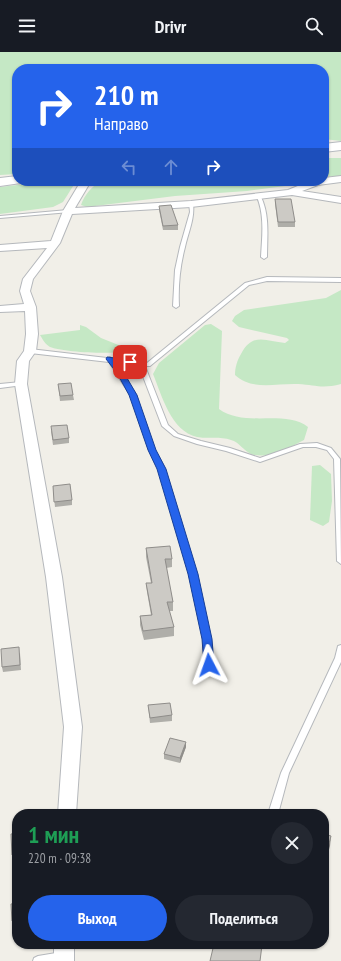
<!DOCTYPE html>
<html lang="ru">
<meta charset="utf-8">
<style>
body{margin:0;font-family:"PT Sans Narrow",sans-serif;background:#242831;color:#f1f3f6;height:100vh;display:flex;flex-direction:column;font-size:15px;white-space:nowrap}
*{box-sizing:border-box;margin:0}
p{font-size:13px;color:#9ea1a6}
.icon{flex:none;width:22px;height:22px;fill:none;stroke:currentColor;stroke-width:2;stroke-linecap:round;stroke-linejoin:round}
.map{position:relative;flex:1;overflow:hidden}
.sheet{position:absolute;left:12px;top:757px;width:317px;height:140px;display:flex;flex-direction:column;background:#171b24;border-radius:16px;box-shadow:0 1px 3px #0004}
.sheet>*{flex:none}
.banner{position:absolute;left:12px;top:12px;width:317px;height:122px;border-radius:16px;box-shadow:0 1px 3px #0004;background:#2563eb;color:#fff;overflow:hidden}
.pin{position:absolute;display:grid;place-items:center;width:34px;height:34px;color:#fff;margin:-17px;border-radius:8px;box-shadow:0 2px 6px #0006}
.me{position:absolute;width:44px;margin:-22px;rotate:356deg;stroke-linejoin:round;filter:drop-shadow(0 0 3px #0008)}
.turn{display:flex;align-items:center;gap:14px;height:84px;padding:0 16px;font-size:18px}
.turn .icon{width:52px;height:52px;stroke-width:2.5}
.turn b{display:block;font-size:28px;line-height:34px}
.lanes{display:flex;align-items:center;height:38px;padding:0 16px;background:#0003;justify-content:center;gap:20px;direction:ltr}
.lanes .off{opacity:.35}
.round{display:grid;place-items:center;flex:none;width:42px;height:42px;border-radius:21px;background:#242831}
.head{display:flex;align-items:center;justify-content:space-between;height:68px;padding:0 16px}
h1{font-size:24px;font-weight:600;line-height:30px;color:#1e9e55}
.button{display:flex;gap:8px;margin-top:auto;padding:8px 16px}
.button a{flex:1;height:46px;border-radius:24px;background:#2563eb;color:#fff;font-size:16px;font-weight:600;line-height:46px;text-align:center}
.button a+a{background:#242831;color:#f1f3f6}
header{display:flex;justify-content:space-between;align-items:center;height:52px;padding:0 16px;background:#171b24;font-size:18px;font-weight:600}
.map>svg:first-child{display:block}
.green{fill:#c5e8c5}
.lines{fill:none;stroke-linecap:round;stroke-linejoin:round}
.service-casing{stroke:#b5b8bc;stroke-width:2}
.minor-casing{stroke:#b5b8bc;stroke-width:2}
.secondary-casing{stroke:#b6babf;stroke-width:2}
.service{fill:#fff;fill-rule:evenodd}
.minor{fill:#fff;fill-rule:evenodd}
.secondary{fill:#fff;fill-rule:evenodd}
.wall{fill:#afaea9}
.shaded-wall{fill:#8f8d8a}
.building{fill:#cccac5;stroke:#8f8d8a}
.route{fill:#2563eb;stroke:#184099}
</style>
<header><svg class="icon" aria-label="menu" viewBox="0 0 24 24"><path d="M4 6h16M4 12h16M4 18h16"/></svg>Drivr<svg class="icon" aria-label="search" viewBox="0 0 24 24"><circle cx="10" cy="10" r="6"/><path d="M15 15l6 6"/></svg></header>
<div class="map">
<svg width="341" height="909" viewBox="0 0 341 909">
<rect width="100%" height="100%" fill="#f1efe8"/>
<g class="green">
<polygon points="0,0 341,0 341,89 324,87 324,17 17,17 17,122 0,123"/>
<polygon points="329,106 341,106 341,125 324,124 324,108"/>
<polygon points="51,129 74,129 75,131 63,150 53,155 0,162 0,135"/>
<path d="M100 129H303L293 133 247 139 175 144 87 155 81 153C85 142 91 136 100 129Z"/>
<path d="M341 238V332C322 337 316 333 298 332 276 331 252 339 235 323 235 315 237 309 241 302 252 280 266 289 285 291L289 288 287 286 239 275 232 269 235 264 244 258 326 246Z"/>
<path d="M211 272 222 279 219 357C245 376 285 357 308 375L304 388C288 396 269 408 251 402 244 399 239 390 231 388 220 384 208 387 197 385 171 379 162 344 153 322L159 311 205 273Z"/>
<path d="M80 273 86 275 101 286 126 296 125 299C113 303 62 300 50 295 45 292 43 288 40 283L80 278Z"/>
<polygon points="320,413 331,422 332,449 329,470 323,474 310,468 312,414"/>
</g>
<g class="lines">
<defs>
<g id="service">
<path d="M257 144 261 145C270 164 267 185 267 205L264 207 261 205C262 185 265 164 257 145Z"/>
<path d="M189 151 193 152C195 166 188 181 185 195 180 214 178 234 179 254L176 256 173 254 175 218 180 195 190 160Z"/>
<polygon points="68,158 70,159 70,160 0,166 0,164"/>
<polygon points="267,225 341,226 341,230 267,229 249,233 150,314 145,314 168,373 178,382 201,389 230,396 260,406 300,392 317,391 331,396 340,407 341,512 337,509 334,407 327,398 316,395 303,395 260,410 226,399 197,392 174,384 162,374 139,314 116,311 136,343 155,398 165,417 197,522 211,587 213,613 212,615 209,616 206,615 205,613 203,587 189,522 159,417 149,398 130,343 109,310 30,301 27,299 30,297 107,306 110,305 113,307 147,311 245,231"/>
<polygon points="21,330 23,331 24,332 23,333 0,336 0,332"/>
<polygon points="341,593 341,610 289,721 278,762 268,762 281,721 335,606 338,594"/>
<polygon points="62,900 66,902 67,905 66,908 64,909 33,909 34,906 38,904"/>
</g>
<g id="minor">
<polygon points="341,124 341,130 318,133 302,139 341,145 341,151 292,143 191,155 72,162 60,191 33,227 30,239 36,255 38,282 36,299 29,309 27,332 62,525 82,675 76,762 58,762 64,675 46,525 15,332 17,309 24,299 26,282 25,259 0,260 0,254 24,252 20,239 23,227 47,196 0,199 0,193 51,189 63,159 81,129 91,129 75,156 191,149 288,138 310,129 324,129 324,126"/>
<rect x="54" y="892" width="20" height="17"/>
</g>
<g id="secondary">
<polygon points="341,90 341,98 324,100 324,92"/>
<polygon points="17,124 17,129 23,129 21,131 0,134 0,126"/>
</g>
</defs>
<use href="#service" class="service-casing"/>
<use href="#minor" class="minor-casing"/>
<use href="#secondary" class="secondary-casing"/>
<use href="#service" class="service"/>
<use href="#minor" class="minor"/>
<use href="#secondary" class="secondary"/>
</g>
<g class="wall">
<polygon points="275,147 295,170 295,175 278,175 275,152"/>
<polygon points="159,154 178,173 178,178 163,178 159,158"/>
<polygon points="58,332 73,343 74,348 60,349"/>
<polygon points="51,379 69,386 69,391 53,393"/>
<polygon points="53,434 72,448 72,453 55,455"/>
<polygon points="146,496 172,507 172,515 166,516 173,550 173,559 169,559 174,575 174,584 144,588 140,573 140,564 151,563 147,540 146,531 151,531 146,505"/>
<polygon points="20,601 21,618 3,620 2,615"/>
<polygon points="148,653 172,663 172,669 150,671"/>
<polygon points="186,690 186,695 180,711 164,707 164,702"/>
<polygon points="17,781 17,813 13,813 12,803"/>
<polygon points="17,851 17,874 13,874 12,869"/>
</g>
<g class="shaded-wall">
<polygon points="186,690 186,695 180,711 180,706"/>
<polygon points="331,784 330,794 324,816 324,811"/>
</g>
<g class="building">
<polygon points="275,147 291,147 295,170 278,170"/>
<polygon points="171,153 178,173 163,174 159,154"/>
<polygon points="71,331 73,343 60,344 58,332"/>
<polygon points="67,373 69,386 53,388 51,374"/>
<polygon points="70,432 72,448 54,450 53,434"/>
<polygon points="170,494 172,507 165,507 173,550 167,550 174,575 143,579 140,564 152,563 146,531 152,531 146,496"/>
<polygon points="19,595 20,613 2,615 1,597"/>
<polygon points="170,651 172,663 150,666 148,653"/>
<polygon points="170,686 186,690 180,706 164,702"/>
<polygon points="17,781 17,803 12,803 11,782"/>
<polygon points="324,782 331,784 324,811"/>
<polygon points="17,851 17,869 12,869 11,852"/>
<polygon points="214,892 256,892 262,893 260,909 210,909"/>
</g>
<polygon class="route" points="107,305 130,308 134,310 130,313 116,310 124,321 137,343 156,398 166,417 198,522 212,587 214,613 213,615 205,615 204,613 202,587 188,522 157,417 148,398 129,343 117,321 106,307"/>
</svg>
<div class="pin" style="left:130px;top:310px;background:#d93025"><svg class="icon" aria-label="arrive" viewBox="0 0 24 24"><path d="M6 21V4h12l-3 4 3 4H6"/></svg></div>
<svg class="me" style="left:209px;top:613px" viewBox="-20 -20 40 40"><path d="M0-17L14 15 0 8-14 15z" fill="#2563eb" stroke="#fff" stroke-width="4"/></svg>
<div class="banner">
<div class="turn"><svg class="icon" aria-label="right" viewBox="0 0 24 24"><path d="M7 20v-9h11M14 6l5 5-5 5"/></svg><div><b>210 m</b>Направо</div></div>
<div class="lanes"><svg class="icon off" aria-label="left" viewBox="0 0 24 24"><path d="M17 20v-9H6M10 6l-5 5 5 5"/></svg><svg class="icon off" aria-label="ahead" viewBox="0 0 24 24"><path d="M12 20V5M6 11l6-6 6 6"/></svg><svg class="icon" aria-label="right" viewBox="0 0 24 24"><path d="M7 20v-9h11M14 6l5 5-5 5"/></svg></div>
</div>
<section class="sheet">
<div class="head"><div><h1>1 мин</h1><p>220 m · 09:38</p></div><a class="round"><svg class="icon" aria-label="close" viewBox="0 0 24 24"><path d="M6 6l12 12M18 6L6 18"/></svg></a></div>
<div class="button"><a>Выход</a><a>Поделиться</a></div>
</section>
</div>
